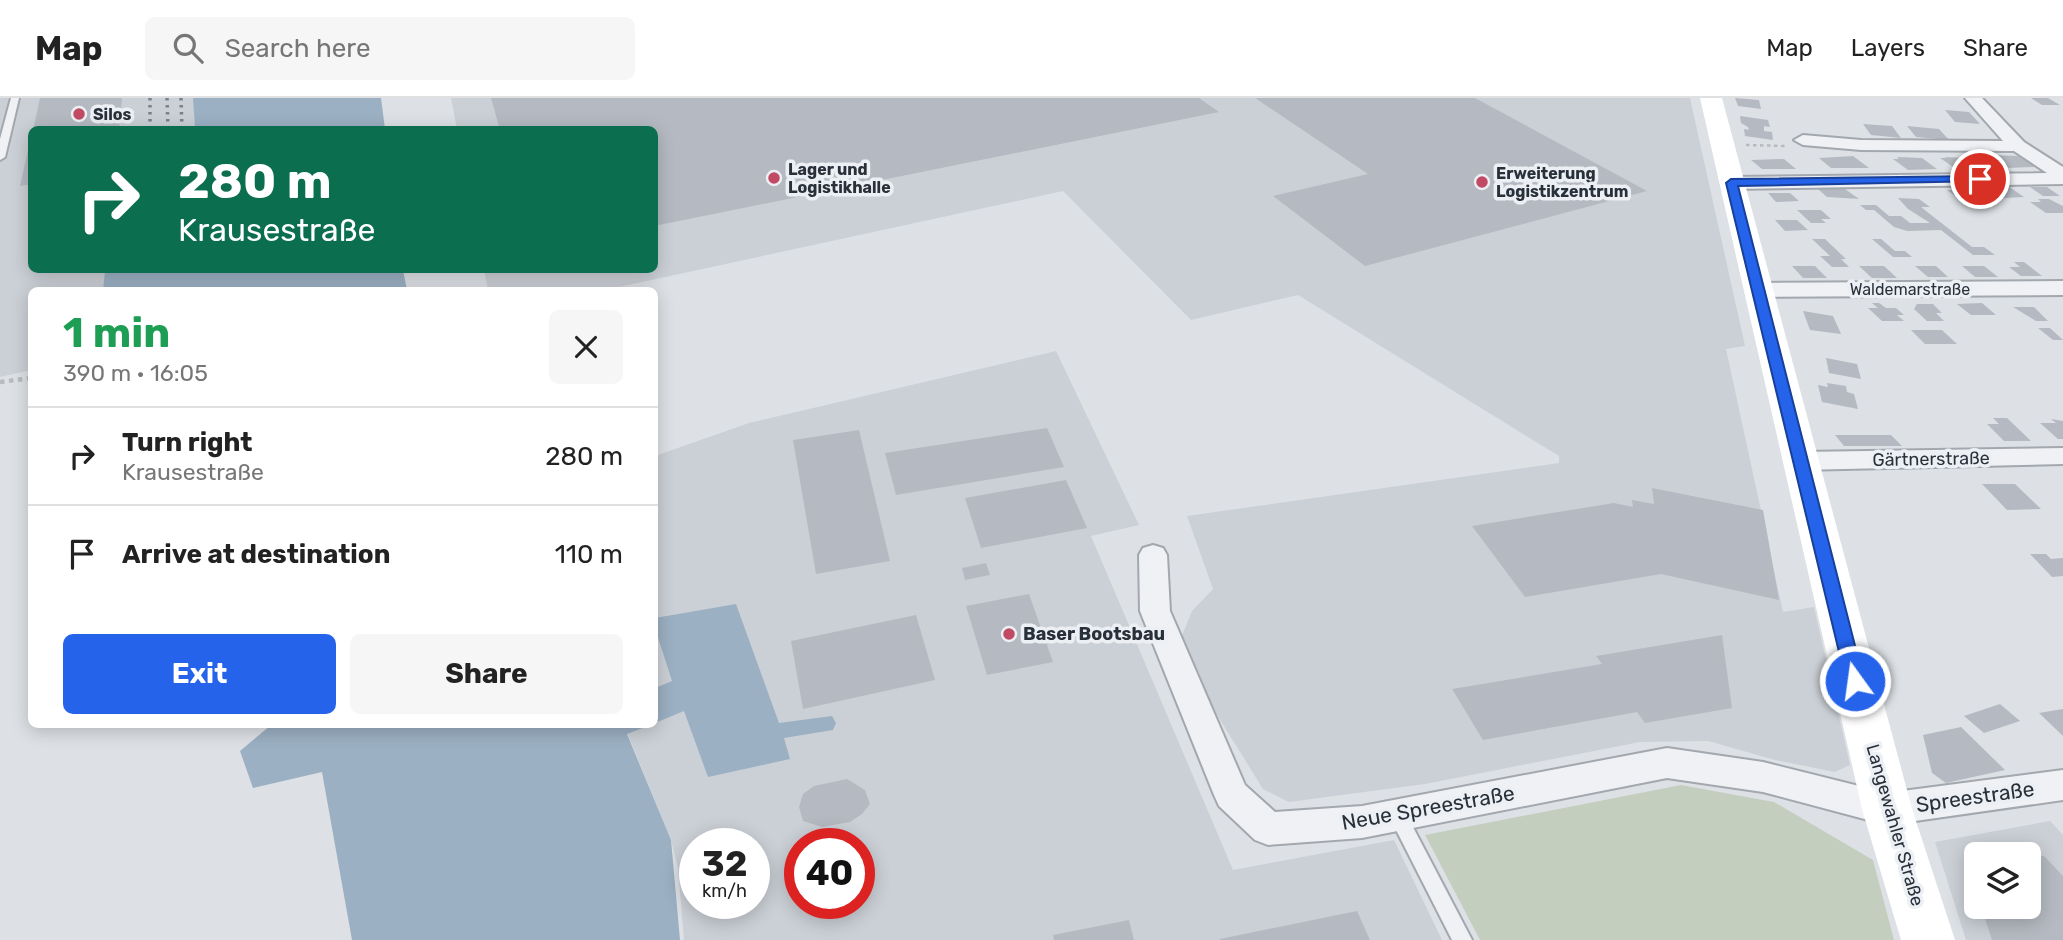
<!DOCTYPE html>
<meta charset="utf-8">
<style>
body{margin:0;font-family:Rubik,sans-serif;background:#f6f6f6;color:#222;height:100vh;display:flex;flex-direction:column;font-size:26px;white-space:nowrap}
*{box-sizing:border-box;margin:0}
p{font-size:23px;color:#767676}
.icon{flex:none;width:38px;height:38px;fill:none;stroke:currentColor;stroke-width:2;stroke-linecap:round;stroke-linejoin:round}
.map{position:relative;flex:1;overflow:hidden}
.panel{position:absolute;left:28px;top:189px;width:630px;height:441px;display:flex;flex-direction:column;background:#fff;border-radius:10px;box-shadow:0 4px 18px #0003}
.panel>*{flex:none}
.top-card{position:absolute;left:28px;top:28px;width:630px;height:147px;border-radius:10px;box-shadow:0 4px 18px #0003;background:#0b6e4f;color:#fff;overflow:hidden}
.controls{position:absolute;left:1964px;top:744px;display:grid;gap:14px}
.controls a{display:grid;place-items:center;width:77px;height:77px;border-radius:10px;background:#fff;box-shadow:0 4px 18px #0003;font-size:35px}
.speed{position:absolute;left:679px;top:730px;display:flex;gap:14px;font-size:35px;font-weight:700;text-align:center}
.speed>*{display:grid;place-content:center;width:91px;height:91px;border-radius:50%;background:#fff;box-shadow:0 4px 18px #0003;line-height:1}
.speed small{font-size:18px;font-weight:400}
.speed .limit{border:10px solid #d22;background:#fff;color:#111}
.pin{position:absolute;display:grid;place-items:center;width:60px;height:60px;color:#fff;margin:-30px;border:4px solid #fff;border-radius:50%;box-shadow:0 2px 7px #0007}
.me{position:absolute;width:77px;margin:-38px;rotate:346deg;stroke-linejoin:round;filter:drop-shadow(0 0 5px #0008)}
.turn{display:flex;align-items:center;gap:24px;height:147px;padding:0 35px;font-size:32px}
.turn .icon{width:91px;height:91px;stroke-width:2.5}
.turn b{display:block;font-size:49px;line-height:60px}
.round{display:grid;place-items:center;flex:none;width:74px;height:74px;border-radius:10px;background:#f6f6f6}
.overview{display:flex;align-items:center;justify-content:space-between;height:119px;padding:0 35px}
h1{font-size:42px;font-weight:700;line-height:52px;color:#1e9e55}
.primary-button{display:flex;gap:14px;margin-top:auto;padding:14px 35px}
.primary-button a{flex:1;height:80px;border-radius:10px;background:#2563eb;color:#fff;font-size:28px;font-weight:700;line-height:80px;text-align:center}
.primary-button a+a{background:#f6f6f6;color:#222}
ul{padding:0;list-style:none}
li{display:flex;align-items:center;gap:21px;height:98px;padding:0 35px;border-top:2px solid #e0e0e0}
li div{flex:1}
li b{display:block;font-size:26px}
li em{font-style:normal}
header{display:flex;align-items:center;gap:42px;box-sizing:border-box;height:98px;padding:0 35px;background:#fff;border-bottom:2px solid #e0e0e0}
header strong{font-size:33px}
nav{display:flex;gap:38px;margin-inline-start:auto;font-size:24px}
.search{width:490px;height:63px;background:#f6f6f6;display:flex;align-items:center;gap:18px;box-sizing:border-box;padding:0 24px;border-radius:10px;color:#767676;font-size:26px}
.map>svg:first-child{display:block}
.built{fill:#cbd0d6;fill-rule:evenodd}
.green{fill:#c4cebf}
.water{fill:#9bb0c3}
.building{fill:#b5bac2}
.lines{fill:none;stroke-linecap:round;stroke-linejoin:round}
.lane-casing{stroke:#a3a8ae;stroke-width:4}
.street-casing{stroke:#a3a8ae;stroke-width:4}
.path-far1{stroke:#b7bbc0;stroke-width:2.5;stroke-dasharray:3.5 3.5;stroke-linecap:butt}
.path{stroke:#b7bbc0;stroke-width:4.5;stroke-dasharray:4.5 4.5;stroke-linecap:butt}
.lane{fill:#eff1f4;fill-rule:evenodd}
.street{fill:#eff1f4;fill-rule:evenodd}
.secondary{fill:#fff;fill-rule:evenodd}
.rail{stroke:#78818d;stroke-width:3.5;stroke-dasharray:2.5 4.5;stroke-linecap:butt}
.route{fill:#2563eb;stroke:#184099;stroke-width:2}
.poi-dot{fill:#c14b64;stroke:#eceff3;stroke-width:2.5}
.labels{text-anchor:middle;stroke-width:7;stroke-linejoin:round;paint-order:stroke}
.far-poi-label{font-size:16px;font-weight:bold;fill:#28303a;stroke:#eceff3;text-anchor:start}
.far-street-label{font-size:16px;fill:#28303a;stroke:#eceff3}
.street-label{font-size:18px;fill:#28303a;stroke:#eceff3}
.poi-label{font-size:18px;font-weight:bold;fill:#28303a;stroke:#eceff3;text-anchor:start}
.near-street-label{font-size:21px;fill:#28303a;stroke:#eceff3}
</style>
<header>
<strong>Map</strong>
<div class="search"><svg class="icon" aria-label="search" viewBox="0 0 24 24"><circle cx="10" cy="10" r="6"/><path d="M15 15l6 6"/></svg>Search here</div>
<nav><a>Map</a><a>Layers</a><a>Share</a></nav>
</header>
<div class="map">
<svg width="2063" height="842" viewBox="0 0 2063 842">
<rect width="100%" height="100%" fill="#dde1e5"/>
<g class="built">
<polygon points="0,0 194,0 195,31 32,32 32,172 105,172 103,192 32,192 31,272 0,279"/>
<polygon points="451,0 1690,0 1745,248 1726,251 1783,514 1814,509 1850,667 1835,674 1775,662 1708,643 1640,644 1425,686 1289,704 1263,691 1214,612 1181,540 1192,513 1213,491 1187,418 1559,365 1559,358 1298,197 1191,222 1063,93 605,192 488,192 484,172 654,172 654,32 457,31"/>
<path d="M1056 253 1139 427 1091 438 1233 772 1394 742 1442 842H684L678 770 671 742 624 627 654 626 655 358 749 325ZM695 746H754V805H695ZM800 746H859V805H800Z"/>
<path d="M2050 723 2063 737V842H1966L1935 744ZM1976 756H2028V808H1976Z"/>
</g>
<polygon class="green" points="1681,687 1774,704 1873,762 1894,842 1480,842 1425,737"/>
<g class="water">
<polygon points="193,0 381,0 385,31 195,31"/>
<polygon points="105,172 403,172 407,192 103,192"/>
<polygon points="736,506 779,625 832,618 836,625 833,632 784,640 790,661 708,679 684,613 655,625 655,590 672,583 655,530 655,520"/>
<polygon points="271,627 650,627 627,636 671,742 680,842 352,842 322,674 253,690 240,653"/>
</g>
<g class="building">
<polygon points="40,0 122,0 119,32 33,32"/>
<polygon points="491,0 1199,0 1219,14 654,128 654,32 500,32"/>
<polygon points="1255,0 1475,0 1647,93 1365,168 1273,98 1368,76"/>
<polygon points="1735,0 1759,2 1761,11 1738,8"/>
<polygon points="2031,0 2048,0 2060,7 2042,7"/>
<polygon points="1945,12 1969,14 1980,26 1955,24"/>
<polygon points="1740,18 1768,22 1770,29 1764,28 1764,33 1772,34 1773,42 1745,38 1744,31 1749,32 1748,29 1741,25"/>
<polygon points="1863,26 1892,28 1901,40 1871,37"/>
<polygon points="1907,28 1939,31 1949,42 1916,39"/>
<polygon points="30,43 32,86 20,88"/>
<polygon points="1993,57 2018,58 2035,69 2005,70 1989,59 1995,59"/>
<polygon points="1853,58 1869,70 1831,70 1819,60"/>
<polygon points="1897,59 1922,60 1937,71 1908,72 1893,61 1899,61"/>
<polygon points="1944,59 1970,60 1986,71 1956,71 1940,60 1947,60"/>
<polygon points="1784,61 1796,71 1762,71 1751,62"/>
<polygon points="2008,88 2024,99 2004,100 1992,89"/>
<polygon points="2030,89 2047,89 2060,98 2043,98"/>
<polygon points="1818,91 1845,91 1859,101 1827,99"/>
<polygon points="1947,92 1971,92 1991,106 1967,106"/>
<polygon points="1768,95 1790,95 1799,103 1776,104"/>
<polygon points="1898,100 1919,101 1930,109 1921,109 1972,149 1984,149 1995,157 1973,157 1941,132 1907,133 1894,129 1874,112 1866,112 1860,107 1876,107 1889,118 1901,118 1910,125 1930,125 1908,111"/>
<polygon points="2038,101 2049,101 2063,108 2063,115 2046,115 2030,104 2041,104"/>
<polygon points="1797,112 1821,112 1831,121 1821,121 1826,125 1811,125"/>
<polygon points="1775,122 1797,122 1808,132 1785,133"/>
<polygon points="1812,141 1825,141 1846,161 1841,161 1849,169 1832,169 1820,158 1830,158"/>
<polygon points="1872,141 1881,141 1895,153 1905,153 1912,159 1893,159"/>
<polygon points="2014,164 2024,164 2042,178 2021,178 2009,169 2020,169"/>
<polygon points="1792,168 1815,168 1827,180 1803,180"/>
<polygon points="1859,168 1884,168 1897,180 1872,180"/>
<polygon points="1915,168 1936,168 1948,179 1928,179"/>
<polygon points="1962,168 1984,168 1998,179 1975,179"/>
<polygon points="1872,205 1879,205 1886,210 1896,210 1904,217 1897,217 1904,223 1882,223 1868,210 1878,210"/>
<polygon points="1982,205 1996,217 1971,217 1957,206"/>
<polygon points="1917,206 1933,206 1942,215 1936,215 1944,223 1927,223 1914,211"/>
<polygon points="2013,209 2034,209 2048,223 2036,223"/>
<polygon points="1803,213 1833,218 1841,236 1810,232"/>
<polygon points="2038,230 2050,230 2063,242 2053,242"/>
<polygon points="1911,232 1942,232 1957,246 1925,246"/>
<polygon points="1826,260 1857,266 1861,281 1829,275"/>
<polygon points="1827,285 1846,288 1847,294 1854,296 1858,311 1822,304 1818,287 1828,289"/>
<polygon points="1993,320 2007,320 2031,343 2004,343 1987,326 1999,326"/>
<polygon points="2051,321 2063,323 2063,341 2058,341 2040,325 2056,325"/>
<polygon points="1047,330 1064,369 896,397 885,355"/>
<polygon points="859,332 890,463 816,476 793,342"/>
<polygon points="1835,337 1891,337 1902,348 1844,348"/>
<polygon points="1066,382 1087,430 981,450 965,400"/>
<polygon points="1982,386 2015,386 2041,411 2007,412"/>
<polygon points="1652,390 1763,412 1779,502 1661,476 1525,499 1472,428 1614,405 1633,409 1632,402 1654,406"/>
<polygon points="2030,456 2046,456 2051,461 2063,460 2063,478 2052,479"/>
<polygon points="986,465 990,477 965,482 962,470"/>
<polygon points="1029,496 1053,564 987,577 966,508"/>
<polygon points="916,517 935,582 803,611 791,543"/>
<polygon points="1722,537 1732,610 1645,625 1637,614 1483,642 1452,591 1602,566 1596,558"/>
<polygon points="2000,606 2020,623 1984,635 1964,618"/>
<polygon points="2063,611 2063,638 2039,615"/>
<polygon points="1961,629 2005,672 1946,685 1932,675 1923,637"/>
<polygon points="847,681 865,692 870,706 862,716 850,724 822,729 803,723 799,709 803,696 814,688"/>
<polygon points="2044,758 2063,778 2063,842 1992,842 1981,808 2028,808 2028,760"/>
<polygon points="1357,813 1370,842 1220,842 1220,841"/>
<polygon points="1129,822 1134,842 1054,842 1053,837"/>
</g>
<g class="lines">
<defs>
<g id="lane">
<polygon points="11,0 19,0 5,59 0,62 0,41"/>
<polygon points="1398,710 1404,712 1472,842 1452,842 1389,718 1392,712"/>
</g>
<g id="street">
<polygon points="1965,0 1982,0 2024,44 2063,69 2063,86 1731,91 1722,85 1731,79 2047,75 2014,53 1861,52 1803,47 1794,42 1803,37 1861,42 2003,43"/>
<polygon points="2063,183 2063,197 1757,199 1746,192 1757,185"/>
<polygon points="2063,350 2063,366 1800,372 1791,369 1787,363 1791,357 1800,354"/>
<polygon points="1153,447 1163,450 1167,457 1170,513 1245,687 1275,714 1362,708 1667,650 1763,664 1887,695 2063,672 2063,702 1887,727 1763,694 1667,680 1362,740 1268,747 1255,742 1219,708 1214,697 1140,513 1139,457 1143,450"/>
</g>
</defs>
<use href="#lane" class="lane-casing"/>
<use href="#street" class="street-casing"/>
<polyline class="path-far1" points="1746,47 1786,48"/>
<polyline class="path" points="0,284 32,280"/>
<use href="#lane" class="lane"/>
<use href="#street" class="street"/>
<polygon class="secondary" points="1700,0 1722,0 1912,711 1955,842 1901,842 1862,711"/>
<g class="rail">
<polyline points="150,0 150,32"/>
<polyline points="167,0 168,32"/>
<polyline points="181,0 182,32"/>
</g>
</g>
<polygon class="route" points="1980,78 1985,81 1984,83 1738,88 1864,583 1855,590 1846,583 1726,85 1731,81"/>
<g class="poi-dot">
<circle cx="79" cy="16" r="7"/>
<circle cx="774" cy="80" r="7"/>
<circle cx="1482" cy="84" r="7"/>
<circle cx="1009" cy="536" r="7"/>
</g>
<g class="labels">
<g class="far-poi-label">
<text x="93" y="22">Silos</text>
<text x="788" y="77">Lager und<tspan x="788" dy="18">Logistikhalle</tspan></text>
<text x="1496" y="81">Erweiterung<tspan x="1496" dy="18">Logistikzentrum</tspan></text>
</g>
<g class="far-street-label">
<text x="1910" y="197">Waldemarstraße</text>
</g>
<g class="street-label">
<text transform="translate(1931 361) rotate(-1)" y="6">Gärtnerstraße</text>
<text transform="translate(1895 727) rotate(74)" y="6">Langewahler Straße</text>
</g>
<g class="poi-label">
<text x="1023" y="542">Baser Bootsbau</text>
</g>
<g class="near-street-label">
<text transform="translate(1975 699) rotate(-8)" y="7">Spreestraße</text>
<text transform="translate(1428 710) rotate(-10)" y="7">Neue Spreestraße</text>
</g>
</g>
</svg>
<div class="controls">
<a><svg class="icon" aria-label="layers" viewBox="0 0 24 24"><path d="M12 4l9 5-9 5-9-5zM3 14l9 5 9-5"/></svg></a>
</div>
<div class="speed"><div>32<small>km/h</small></div><div class="limit">40</div></div>
<div class="pin" style="left:1980px;top:81px;background:#d93025"><svg class="icon" aria-label="arrive" viewBox="0 0 24 24"><path d="M6 21V4h12l-3 4 3 4H6"/></svg></div>
<svg class="me" style="left:1855px;top:583px" viewBox="-20 -20 40 40"><circle r="17" fill="#2563eb" stroke="#fff" stroke-width="3"/><path d="M0-11L8 9 0 5-8 9z" fill="#fff"/></svg>
<div class="top-card">
<div class="turn"><svg class="icon" aria-label="right" viewBox="0 0 24 24"><path d="M7 20v-9h11M14 6l5 5-5 5"/></svg><div><b>280 m</b>Krausestraße</div></div>
</div>
<section class="panel">
<div class="overview"><div><h1>1 min</h1><p>390 m · 16:05</p></div><a class="round"><svg class="icon" aria-label="close" viewBox="0 0 24 24"><path d="M6 6l12 12M18 6L6 18"/></svg></a></div>
<ul>
<li><svg class="icon" aria-label="right" viewBox="0 0 24 24"><path d="M7 20v-9h11M14 6l5 5-5 5"/></svg><div><b>Turn right</b><p>Krausestraße</p></div><em>280 m</em></li>
<li><svg class="icon" aria-label="arrive" viewBox="0 0 24 24"><path d="M6 21V4h12l-3 4 3 4H6"/></svg><div><b>Arrive at destination</b></div><em>110 m</em></li>
</ul>
<div class="primary-button"><a>Exit</a><a>Share</a></div>
</section>
</div>
